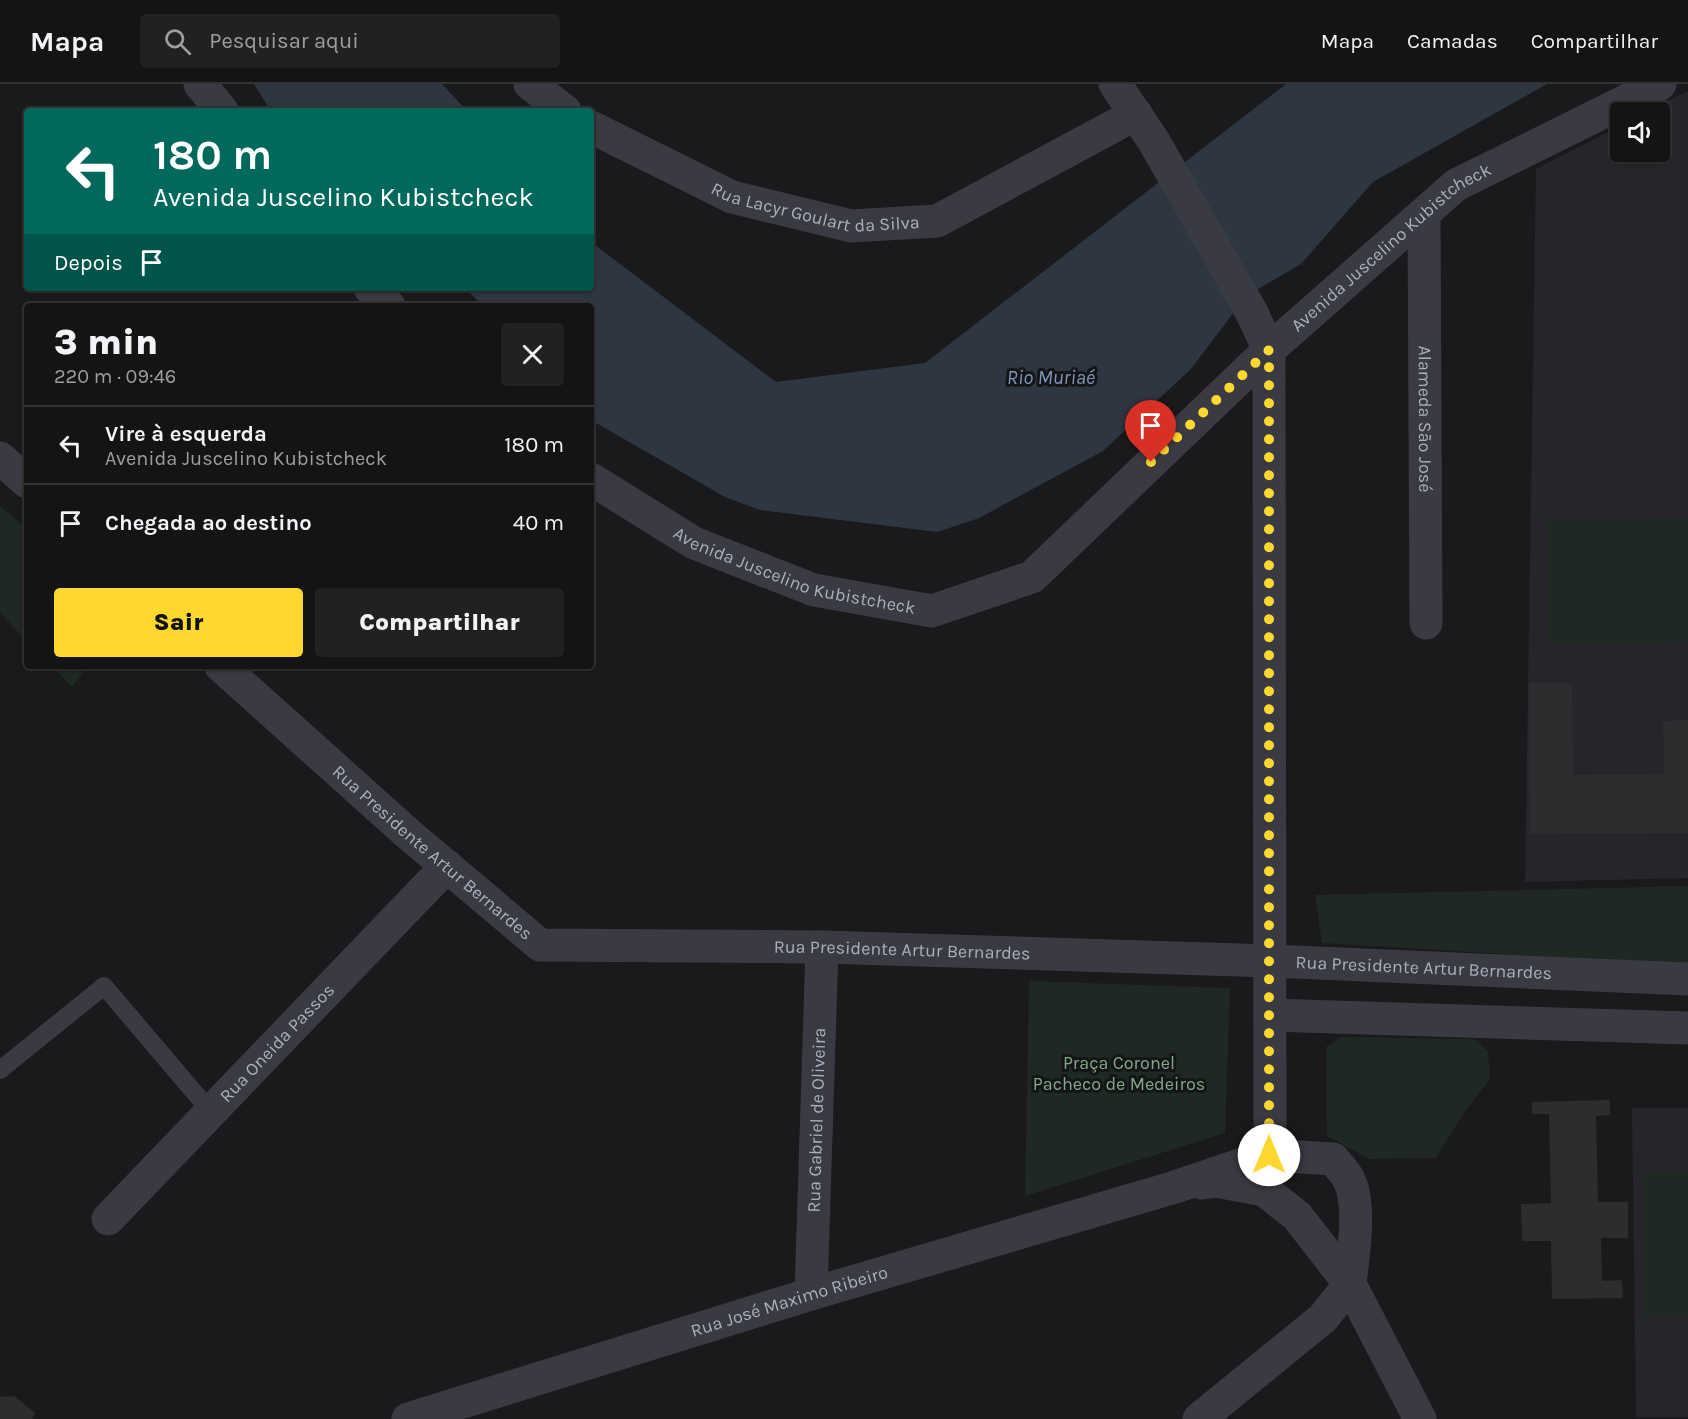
<!DOCTYPE html>
<html lang="pt">
<meta charset="utf-8">
<style>
body{margin:0;font-family:Karla,sans-serif;background:#212122;color:#f1f3f6;height:100vh;display:flex;flex-direction:column;font-size:22px;white-space:nowrap}
*{box-sizing:border-box;margin:0}
p{font-size:20px;color:#9d9ea0}
.icon{flex:none;width:33px;height:33px;fill:none;stroke:currentColor;stroke-width:2;stroke-linecap:round;stroke-linejoin:round}
.map{position:relative;flex:1;overflow:hidden}
.side{position:absolute;left:24px;top:219px;width:570px;height:366px;display:flex;flex-direction:column;background:#141415;border-radius:6px;box-shadow:0 2px 4px #0004,0 0 0 2px #333334}
.side>*{flex:none}
.banner{position:absolute;left:24px;top:24px;width:570px;height:183px;border-radius:6px;box-shadow:0 2px 4px #0004,0 0 0 2px #333334;background:#00695c;color:#fff;overflow:hidden}
.fabs{position:absolute;left:1610px;top:18px;display:grid;gap:12px}
.fabs a{display:grid;place-items:center;width:60px;height:60px;border-radius:6px;background:#141415;box-shadow:0 2px 4px #0004,0 0 0 2px #333334;font-size:30px}
.pin{position:absolute;display:grid;place-items:center;width:51px;height:51px;color:#fff;margin:-62px -26px;border-radius:50% 50% 50% 0;rotate:-45deg;box-shadow:0 0 6px #0007}
.pin .icon{rotate:45deg}
.me{position:absolute;width:66px;margin:-33px;rotate:0deg;stroke-linejoin:round;filter:drop-shadow(0 0 4px #0008)}
.turn{display:flex;align-items:center;gap:21px;height:126px;padding:0 30px;font-size:27px}
.turn .icon{width:78px;height:78px;stroke-width:2.5}
.turn b{display:block;font-size:42px;line-height:51px}
.then{display:flex;align-items:center;height:57px;padding:0 30px;background:#0003;gap:12px;font-size:22px}
.round{display:grid;place-items:center;flex:none;width:63px;height:63px;border-radius:6px;background:#212122}
.overview{display:flex;align-items:center;justify-content:space-between;height:102px;padding:0 30px}
h1{font-size:36px;font-weight:800;line-height:45px}
.cta{display:flex;gap:12px;margin-top:auto;padding:12px 30px}
.cta a{flex:1;height:69px;border-radius:6px;background:#ffd82f;color:#111;font-size:24px;font-weight:800;line-height:69px;text-align:center}
.cta a+a{background:#212122;color:#f1f3f6}
ul{padding:0;list-style:none}
li{display:flex;align-items:center;gap:18px;height:78px;padding:0 30px;border-top:2px solid #333334}
li div{flex:1}
li b{display:block;font-size:22px}
li em{font-style:normal}
header{display:flex;align-items:center;gap:36px;box-sizing:border-box;height:84px;padding:0 30px;background:#141415;border-bottom:2px solid #333334}
header strong{font-size:28px}
nav{display:flex;gap:33px;margin-inline-start:auto;font-size:21px}
.search{width:420px;height:54px;background:#212122;display:flex;align-items:center;gap:15px;box-sizing:border-box;padding:0 21px;border-radius:6px;color:#9d9ea0;font-size:22px}
.map>svg:first-child{display:block}
.built{fill:#26252a}
.green{fill:#1f2822}
.water{fill:#2e3642}
.building{fill:#2d2d30}
.lines{fill:none;stroke-linecap:round;stroke-linejoin:round}
.service{stroke:#3a3a42;stroke-width:18}
.minor{stroke:#3a3a42;stroke-width:33}
.tertiary{stroke:#3a3a42;stroke-width:33}
.route{stroke:#ffd82f;stroke-width:10;stroke-dasharray:0 18}
.labels{text-anchor:middle;stroke-width:6;stroke-linejoin:round;paint-order:stroke}
.street-label{font-size:18px;fill:#abaebd;stroke:#151517}
.park-label{font-size:18px;fill:#80aa89;stroke:#151517}
.water-label{font-size:20px;font-style:italic;fill:#7f96bb;stroke:#151517}
</style>
<header>
<strong>Mapa</strong>
<div class="search"><svg class="icon" aria-label="search" viewBox="0 0 24 24"><circle cx="10" cy="10" r="6"/><path d="M15 15l6 6"/></svg>Pesquisar aqui</div>
<nav><a>Mapa</a><a>Camadas</a><a>Compartilhar</a></nav>
</header>
<div class="map">
<svg width="1688" height="1335" viewBox="0 0 1688 1335">
<rect width="100%" height="100%" fill="#1a1a1c"/>
<g class="built">
<polygon points="1688,7 1688,794 1525,798 1536,85 1620,42 1620,68 1659,68 1659,28 1646,28"/>
<polygon points="1632,1024 1688,1024 1688,1333 1636,1333"/>
</g>
<g class="green">
<polygon points="0,422 27,445 27,557 0,529"/>
<polygon points="1688,434 1688,558 1549,561 1548,435"/>
<polygon points="52,582 89,582 72,603"/>
<polygon points="1688,802 1688,881 1322,859 1315,811"/>
<polygon points="1029,897 1230,904 1225,1049 1025,1112"/>
<polygon points="1341,953 1474,955 1488,967 1490,995 1463,1030 1436,1074 1369,1075 1327,1052 1326,963"/>
<polygon points="1688,1088 1688,1234 1644,1234 1643,1089"/>
</g>
<g class="water">
<polygon points="254,0 442,0 467,27 271,27"/>
<polygon points="1286,0 1547,0 1373,98 1301,180 1246,212 1191,285 1103,367 979,434 937,448 760,426 725,413 591,336 591,222 483,222 465,204 591,204 591,158 776,298 925,279"/>
</g>
<g class="building">
<polygon points="1529,599 1572,599 1573,691 1664,690 1663,637 1688,636 1688,749 1530,750"/>
<polygon points="1610,1016 1610,1031 1596,1032 1598,1118 1628,1118 1628,1154 1601,1154 1602,1197 1622,1196 1623,1214 1552,1215 1551,1157 1522,1157 1521,1120 1551,1119 1549,1030 1532,1030 1532,1018"/>
<polygon points="14,1312 35,1329 32,1335 0,1335 0,1313"/>
</g>
<g class="lines">
<polyline class="service" points="0,986 104,902 211,1028"/>
<g class="minor">
<polyline points="530,0 565,27"/>
<path id="s1" d="M591 43 732 113 851 142 937 137 1136 30"/>
<path id="s2" d="M1424 131 1426 539"/>
<polyline points="0,374 27,398"/>
<path id="s3" d="M221 582 406 748 540 861 822 863 1271 877 1688 895"/>
<polyline points="1270,931 1688,944"/>
<path id="s4" d="M108 1135 447 782"/>
<path id="s5" d="M811 1210 822 863"/>
<polyline points="1199,1335 1323,1234 1350,1200"/>
</g>
<g class="tertiary">
<polyline points="200,0 222,27"/>
<polyline points="1115,0 1153,56 1252,229 1269,266 1270,1071"/>
<polyline points="370,204 389,222"/>
<path id="s6" d="M591 395 694 459 814 506 932 527 1032 493 1269 266 1456 101 1660 0"/>
<polyline points="1202,1099 1216,1097 1264,1106 1297,1132 1350,1200 1420,1335"/>
<path id="s7" d="M408 1335 811 1210 1172 1104 1270 1071 1333 1075C1338 1081 1344 1087 1348 1094 1362 1119 1353 1172 1350 1200"/>
</g>
</g>
<g class="lines">
<polyline class="route" points="1151,378 1269,266 1269,1071"/>
</g>
<g class="labels">
<g class="street-label">
<text dy="6" stroke="none"><textPath href="#s1" startOffset="242">Rua Lacyr Goulart da Silva</textPath></text>
<text dy="6" stroke="none"><textPath href="#s6" startOffset="964">Avenida Juscelino Kubistcheck</textPath></text>
<text dy="6" stroke="none"><textPath href="#s2" startOffset="204">Alameda São José</textPath></text>
<text dy="6" stroke="none"><textPath href="#s6" startOffset="226">Avenida Juscelino Kubistcheck</textPath></text>
<text dy="6" stroke="none"><textPath href="#s3" startOffset="282">Rua Presidente Artur Bernardes</textPath></text>
<text dy="6" stroke="none"><textPath href="#s3" startOffset="786">Rua Presidente Artur Bernardes</textPath></text>
<text dy="6" stroke="none"><textPath href="#s3" startOffset="1308">Rua Presidente Artur Bernardes</textPath></text>
<text dy="6" stroke="none"><textPath href="#s4" startOffset="244">Rua Oneida Passos</textPath></text>
<text dy="6" stroke="none"><textPath href="#s5" startOffset="174">Rua Gabriel de Oliveira</textPath></text>
<text dy="6" stroke="none"><textPath href="#s7" startOffset="399">Rua José Maximo Ribeiro</textPath></text>
</g>
<g class="park-label">
<text x="1119" y="985">Praça Coronel<tspan x="1119" dy="21">Pacheco de Medeiros</tspan></text>
</g>
<g class="water-label">
<text x="1051" y="300">Rio Muriaé</text>
</g>
</g>
</svg>
<div class="fabs">
<a><svg class="icon" aria-label="sound" viewBox="0 0 24 24"><path d="M4 9h4l5-4v14l-5-4H4zM17 9q2 3 0 6"/></svg></a>
</div>
<div class="pin" style="left:1151px;top:378px;background:#d93025"><svg class="icon" aria-label="arrive" viewBox="0 0 24 24"><path d="M6 21V4h12l-3 4 3 4H6"/></svg></div>
<svg class="me" style="left:1269px;top:1071px" viewBox="-20 -20 40 40"><circle r="19" fill="#fff"/><path d="M0-13L10 11 0 6-10 11z" fill="#ffd82f"/></svg>
<div class="banner">
<div class="turn"><svg class="icon" aria-label="left" viewBox="0 0 24 24"><path d="M17 20v-9H6M10 6l-5 5 5 5"/></svg><div><b>180 m</b>Avenida Juscelino Kubistcheck</div></div>
<div class="then">Depois<svg class="icon" aria-label="arrive" viewBox="0 0 24 24"><path d="M6 21V4h12l-3 4 3 4H6"/></svg></div>
</div>
<section class="side">
<div class="overview"><div><h1>3 min</h1><p>220 m · 09:46</p></div><a class="round"><svg class="icon" aria-label="close" viewBox="0 0 24 24"><path d="M6 6l12 12M18 6L6 18"/></svg></a></div>
<ul>
<li><svg class="icon" aria-label="left" viewBox="0 0 24 24"><path d="M17 20v-9H6M10 6l-5 5 5 5"/></svg><div><b>Vire à esquerda</b><p>Avenida Juscelino Kubistcheck</p></div><em>180 m</em></li>
<li><svg class="icon" aria-label="arrive" viewBox="0 0 24 24"><path d="M6 21V4h12l-3 4 3 4H6"/></svg><div><b>Chegada ao destino</b></div><em>40 m</em></li>
</ul>
<div class="cta"><a>Sair</a><a>Compartilhar</a></div>
</section>
</div>
